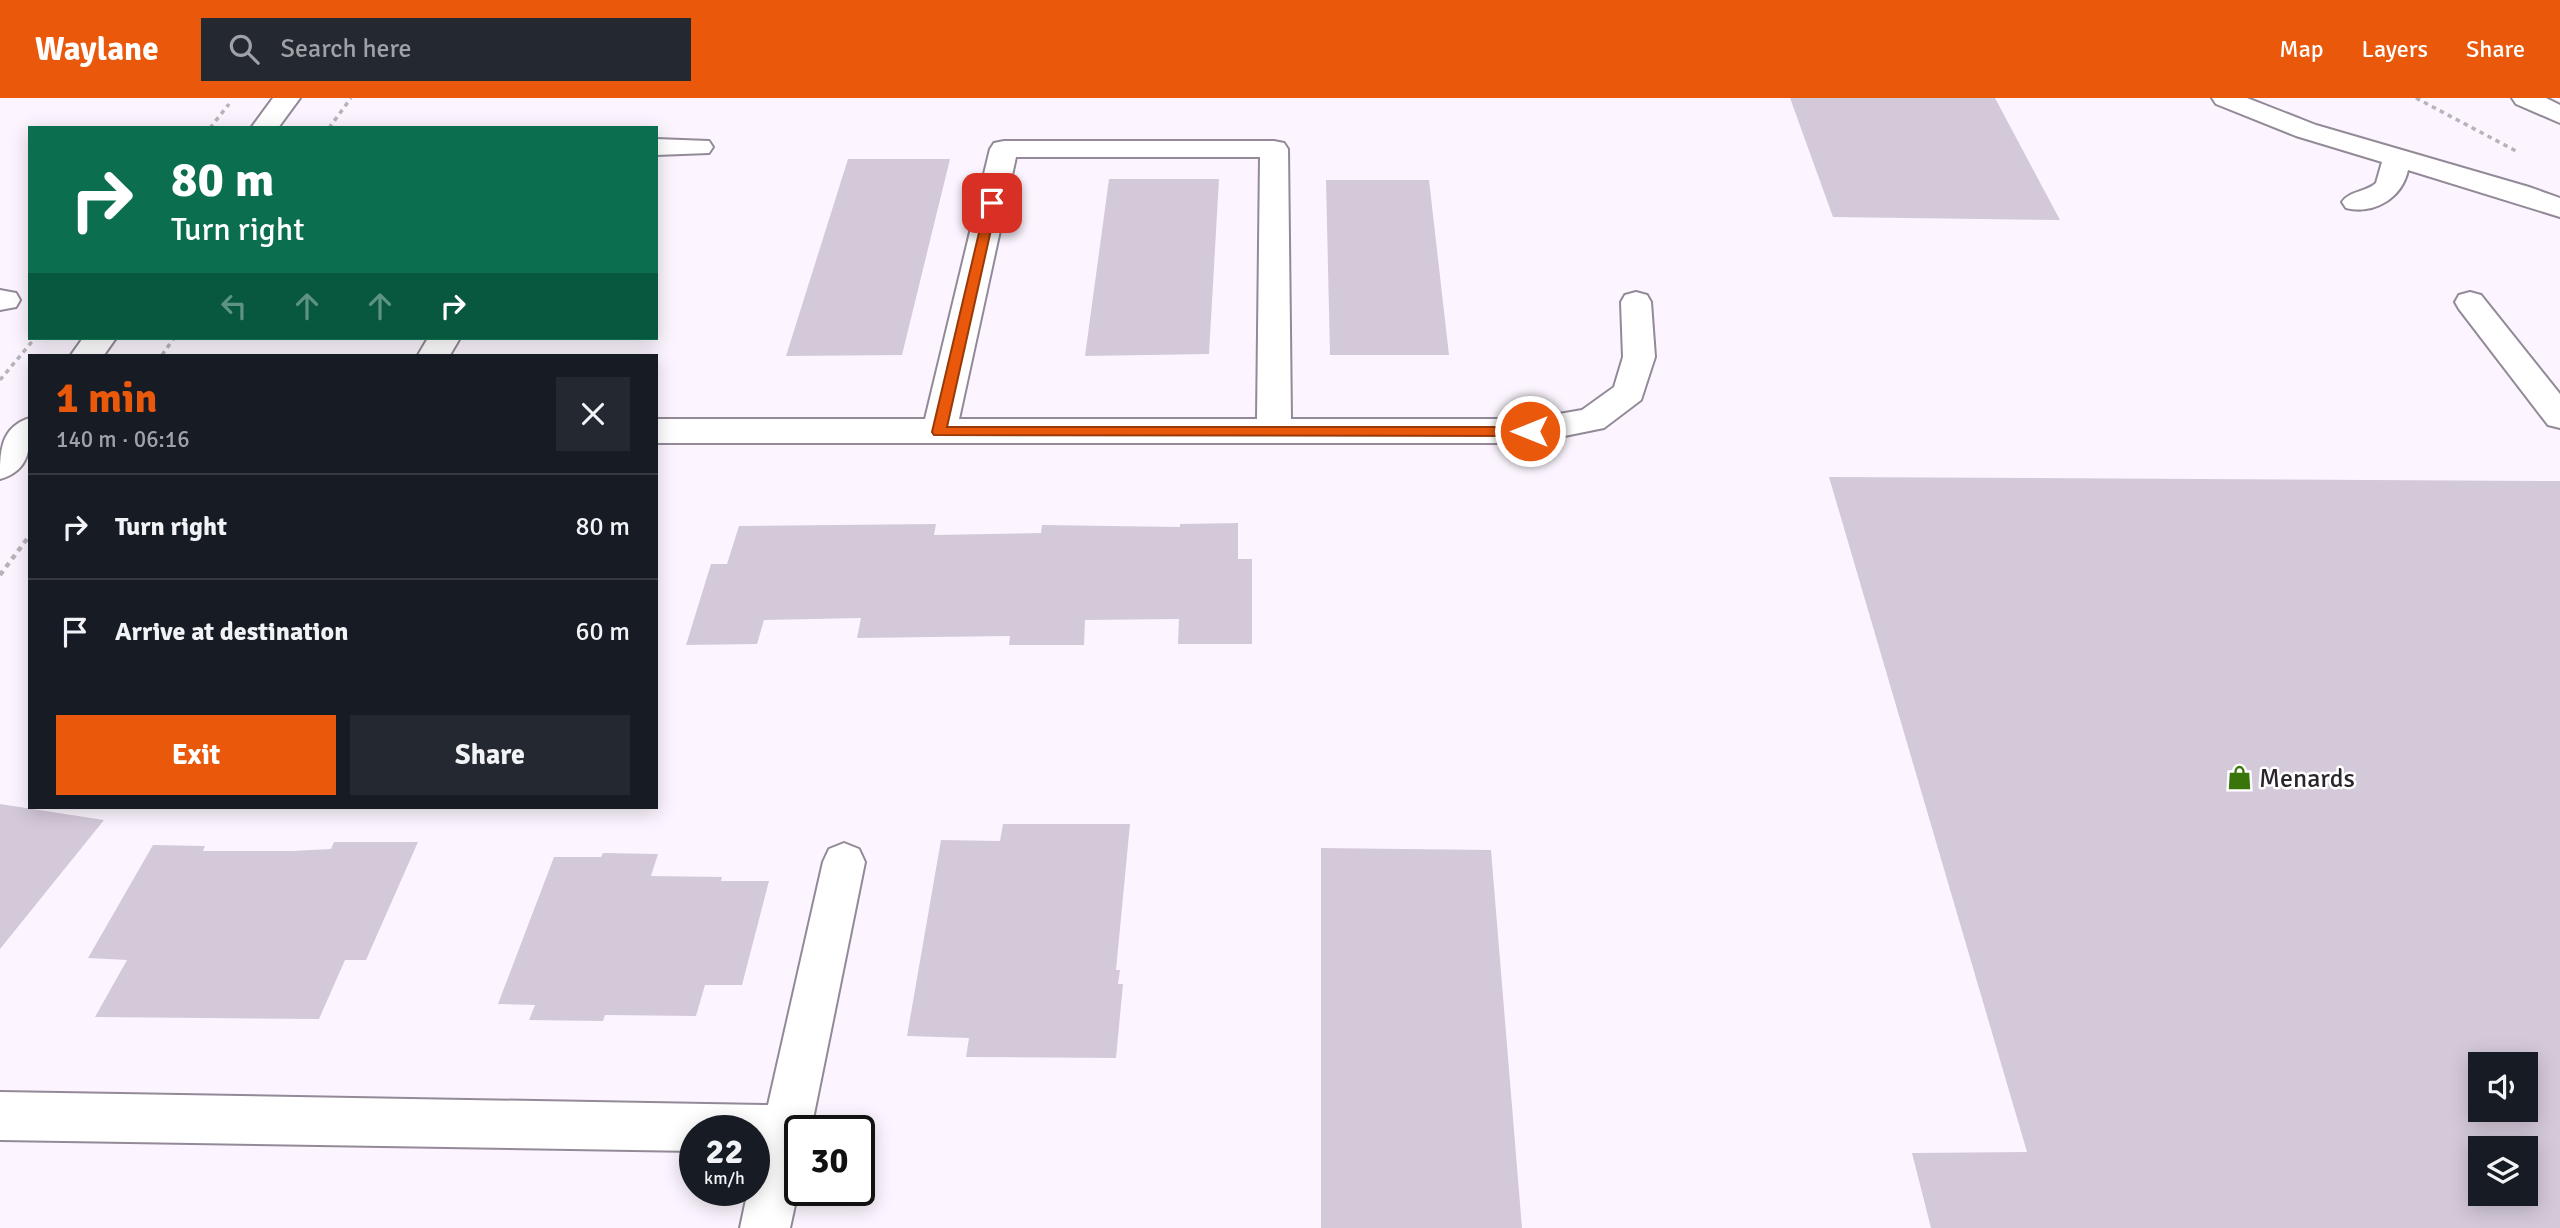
<!DOCTYPE html>
<meta charset="utf-8">
<style>
body{margin:0;font-family:Signika,sans-serif;background:#242831;color:#f1f3f6;height:100vh;display:flex;flex-direction:column;font-size:26px;white-space:nowrap}
*{box-sizing:border-box;margin:0}
p{font-size:23px;color:#9ea1a6}
.icon{flex:none;width:38px;height:38px;fill:none;stroke:currentColor;stroke-width:2;stroke-linecap:round;stroke-linejoin:round}
.map{position:relative;flex:1;overflow:hidden}
.panel{position:absolute;left:28px;top:256px;width:630px;height:455px;display:flex;flex-direction:column;background:#171b24;border-radius:0px;box-shadow:0 4px 18px #0003}
.panel>*{flex:none}
.top-card{position:absolute;left:28px;top:28px;width:630px;height:214px;border-radius:0px;box-shadow:0 4px 18px #0003;background:#0b6e4f;color:#fff;overflow:hidden}
.controls{position:absolute;left:2468px;top:954px;display:grid;gap:14px}
.controls a{display:grid;place-items:center;width:70px;height:70px;border-radius:0px;background:#171b24;box-shadow:0 4px 18px #0003;font-size:35px}
.speed{position:absolute;left:679px;top:1017px;display:flex;gap:14px;font-size:35px;font-weight:700;text-align:center}
.speed>*{display:grid;place-content:center;width:91px;height:91px;border-radius:50%;background:#171b24;box-shadow:0 4px 18px #0003;line-height:1}
.speed small{font-size:18px;font-weight:400}
.speed .limit{border:4px solid #111;border-radius:10px;background:#fff;color:#111}
.pin{position:absolute;display:grid;place-items:center;width:60px;height:60px;color:#fff;margin:-30px;border-radius:14px;box-shadow:0 4px 10px #0006}
.me{position:absolute;width:77px;margin:-38px;rotate:270deg;stroke-linejoin:round;filter:drop-shadow(0 0 5px #0008)}
.turn{display:flex;align-items:center;gap:24px;height:147px;padding:0 28px;font-size:32px}
.turn .icon{width:91px;height:91px;stroke-width:2.5}
.turn b{display:block;font-size:49px;line-height:60px}
.lanes{display:flex;align-items:center;height:66px;padding:0 28px;background:#0003;justify-content:center;gap:35px;direction:ltr}
.lanes .off{opacity:.35}
.round{display:grid;place-items:center;flex:none;width:74px;height:74px;border-radius:0px;background:#242831}
.head{display:flex;align-items:center;justify-content:space-between;height:119px;padding:0 28px}
h1{font-size:42px;font-weight:700;line-height:52px;color:#ea580c}
.button{display:flex;gap:14px;margin-top:auto;padding:14px 28px}
.button a{flex:1;height:80px;border-radius:0px;background:#ea580c;color:#fff;font-size:28px;font-weight:700;line-height:80px;text-align:center}
.button a+a{background:#242831;color:#f1f3f6}
ul{padding:0;list-style:none}
li{display:flex;align-items:center;gap:21px;height:105px;padding:0 28px;border-top:2px solid #363941}
li div{flex:1}
li b{display:block;font-size:26px}
li em{font-style:normal}
header{display:flex;align-items:center;gap:42px;box-sizing:border-box;height:98px;padding:0 35px;background:#ea580c;color:#fff}
header strong{font-size:33px}
nav{display:flex;gap:38px;margin-inline-start:auto;font-size:24px}
.search{width:490px;height:63px;background:#242831;display:flex;align-items:center;gap:18px;box-sizing:border-box;padding:0 24px;border-radius:0px;color:#9ea1a6;font-size:26px}
.map>svg:first-child{display:block}
.building{fill:#d4c9d9;fill-rule:evenodd}
.lines{fill:none;stroke-linecap:round;stroke-linejoin:round}
.minor-casing{stroke:#938997;stroke-width:4}
.major-casing{stroke:#938997;stroke-width:4}
.path-far1{stroke:#b8b2ba;stroke-width:3.5;stroke-dasharray:4.5 4.5;stroke-linecap:butt}
.path{stroke:#b8b2ba;stroke-width:4.5;stroke-dasharray:5 5;stroke-linecap:butt}
.minor{fill:#fff;fill-rule:evenodd}
.major{fill:#fff;fill-rule:evenodd}
.route{fill:#ea580c;stroke:#983908;stroke-width:2}
.labels{text-anchor:middle;stroke-width:5;stroke-linejoin:round;paint-order:stroke}
.poi-label{font-size:26px;fill:#2a252b;stroke:#fff;text-anchor:start}
</style>
<header>
<strong>Waylane</strong>
<div class="search"><svg class="icon" aria-label="search" viewBox="0 0 24 24"><circle cx="10" cy="10" r="6"/><path d="M15 15l6 6"/></svg>Search here</div>
<nav><a>Map</a><a>Layers</a><a>Share</a></nav>
</header>
<div class="map">
<svg width="2560" height="1130" viewBox="0 0 2560 1130">
<rect width="100%" height="100%" fill="#fcf5ff"/>
<g class="building">
<polygon points="1790,0 1995,0 2060,122 1833,119"/>
<polygon points="848,61 950,61 902,257 786,258"/>
<polygon points="1109,81 1219,81 1209,256 1085,258"/>
<polygon points="1326,82 1429,82 1449,257 1330,257"/>
<path d="M1829 379 2560 383V1130H1931L1912 1055 2027 1054ZM2480 966H2525V1012H2480ZM2480 1050H2525V1096H2480Z"/>
<polygon points="1238,425 1238,461 1252,461 1252,546 1178,546 1179,521 1085,522 1084,547 1009,547 1010,538 857,540 861,520 764,522 757,546 686,547 711,466 727,466 739,428 936,426 934,437 1041,435 1042,427 1180,429 1180,426"/>
<polygon points="0,706 104,722 0,851"/>
<polygon points="1003,726 1130,726 1116,872 1120,872 1118,886 1123,886 1116,960 966,959 969,940 907,938 941,742 1000,743"/>
<polygon points="334,744 418,744 366,862 345,862 319,921 95,919 127,862 88,860 153,747 205,748 203,753 292,753 331,751"/>
<polygon points="1321,750 1491,752 1522,1130 1321,1130"/>
<polygon points="603,755 658,756 651,778 722,779 721,783 769,783 742,887 705,887 696,918 605,917 603,923 529,922 535,907 498,906 554,759 601,759"/>
</g>
<g class="lines">
<defs>
<g id="minor">
<polygon points="273,0 300,0 278,30 251,30"/>
<path d="M2212 0H2247L2316 27 2529 89 2560 100V119L2408 72C2402 100 2374 117 2346 110L2342 104C2349 93 2366 94 2376 85L2382 64 2296 38 2216 6Z"/>
<polygon points="656,41 709,43 713,49 709,55 656,57"/>
<path d="M1004 43H1274L1284 45 1288 51 1291 321H1530L1582 312 1614 289 1623 259 1621 204 1625 197 1636 194 1647 197 1651 204 1655 259 1641 302 1604 330 1530 345H656V321H925L990 51 994 45ZM1016 59H1260L1257 321H959Z"/>
<polygon points="0,192 16,195 20,202 16,209 0,212"/>
<polygon points="2470,194 2481,197 2560,296 2560,330 2548,327 2459,211 2455,204 2459,197"/>
<polygon points="83,240 116,240 104,257 71,257"/>
<polygon points="428,240 460,240 450,257 418,257"/>
<path d="M30 320C30 347 32 372 0 381 0 354 0 329 30 320Z"/>
<polygon points="844,745 859,751 865,764 811,1031 800,1032 800,1084 790,1130 740,1130 748,1092 754,1092 757,1054 754,1054 754,1032 695,1032 695,1053 0,1042 0,994 768,1007 823,764 829,751"/>
</g>
<polygon id="major" points="2512,0 2546,0 2560,7 2560,25 2516,6"/>
</defs>
<use href="#minor" class="minor-casing"/>
<use href="#major" class="major-casing"/>
<g class="path-far1">
<polyline points="2416,0 2516,53"/>
<polyline points="210,30 229,6"/>
<polyline points="329,30 351,0"/>
<polyline points="162,257 174,240"/>
<polyline points="0,282 35,240"/>
</g>
<polyline class="path" points="0,477 30,437"/>
<use href="#minor" class="minor"/>
<use href="#major" class="major"/>
</g>
<polygon class="route" points="992,101 997,105 947,329 1530,329 1536,333 1530,338 934,337 932,334 986,105"/>
<defs>
<symbol id="shop-bare" viewBox="-9 -9 18 18"><path d="M-5-2.5h2.3a2.7 3.5 0 0 1 5.4 0H5L5.5 6h-11ZM-1.5-2.5h3a1.5 2.3 0 0 0-3 0Z" fill="#38750b" stroke="#fff" stroke-width="2.5" paint-order="stroke"/></symbol>
</defs>
<g fill-rule="evenodd">
<use href="#shop-bare" x="2222" y="662" width="35" height="35"/>
</g>
<g class="labels">
<g class="poi-label">
<text x="2259" y="689">Menards</text>
</g>
</g>
</svg>
<div class="controls">
<a><svg class="icon" aria-label="sound" viewBox="0 0 24 24"><path d="M4 9h4l5-4v14l-5-4H4zM17 9q2 3 0 6"/></svg></a>
<a><svg class="icon" aria-label="layers" viewBox="0 0 24 24"><path d="M12 4l9 5-9 5-9-5zM3 14l9 5 9-5"/></svg></a>
</div>
<div class="speed"><div>22<small>km/h</small></div><div class="limit">30</div></div>
<div class="pin" style="left:992px;top:105px;background:#d93025"><svg class="icon" aria-label="arrive" viewBox="0 0 24 24"><path d="M6 21V4h12l-3 4 3 4H6"/></svg></div>
<svg class="me" style="left:1530px;top:333px" viewBox="-20 -20 40 40"><circle r="17" fill="#ea580c" stroke="#fff" stroke-width="3"/><path d="M0-11L8 9 0 5-8 9z" fill="#fff"/></svg>
<div class="top-card">
<div class="turn"><svg class="icon" aria-label="right" viewBox="0 0 24 24"><path d="M7 20v-9h11M14 6l5 5-5 5"/></svg><div><b>80 m</b>Turn right</div></div>
<div class="lanes"><svg class="icon off" aria-label="left" viewBox="0 0 24 24"><path d="M17 20v-9H6M10 6l-5 5 5 5"/></svg><svg class="icon off" aria-label="ahead" viewBox="0 0 24 24"><path d="M12 20V5M6 11l6-6 6 6"/></svg><svg class="icon off" aria-label="ahead" viewBox="0 0 24 24"><path d="M12 20V5M6 11l6-6 6 6"/></svg><svg class="icon" aria-label="right" viewBox="0 0 24 24"><path d="M7 20v-9h11M14 6l5 5-5 5"/></svg></div>
</div>
<section class="panel">
<div class="head"><div><h1>1 min</h1><p>140 m · 06:16</p></div><a class="round"><svg class="icon" aria-label="close" viewBox="0 0 24 24"><path d="M6 6l12 12M18 6L6 18"/></svg></a></div>
<ul>
<li><svg class="icon" aria-label="right" viewBox="0 0 24 24"><path d="M7 20v-9h11M14 6l5 5-5 5"/></svg><div><b>Turn right</b></div><em>80 m</em></li>
<li><svg class="icon" aria-label="arrive" viewBox="0 0 24 24"><path d="M6 21V4h12l-3 4 3 4H6"/></svg><div><b>Arrive at destination</b></div><em>60 m</em></li>
</ul>
<div class="button"><a>Exit</a><a>Share</a></div>
</section>
</div>
